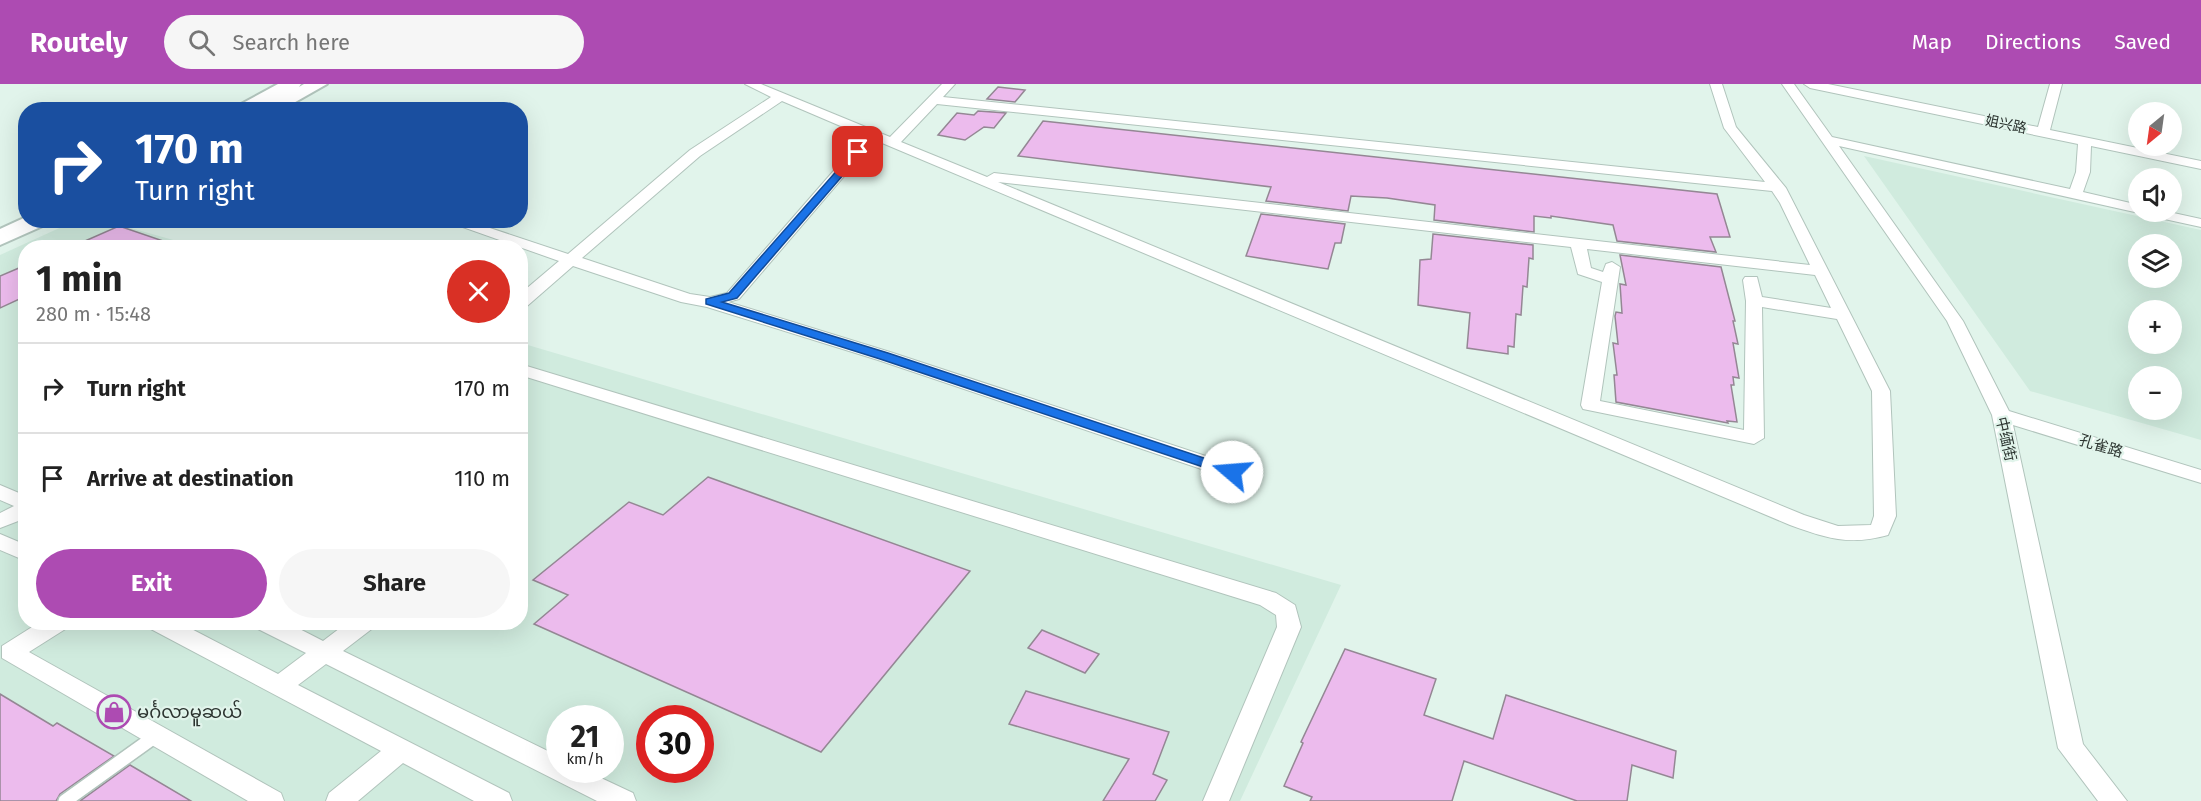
<!DOCTYPE html>
<meta charset="utf-8">
<style>
body{margin:0;font-family:"Fira Sans","Noto Sans SC","Noto Sans Myanmar",sans-serif;background:#f6f6f6;color:#222;height:100vh;display:flex;flex-direction:column;font-size:22px;white-space:nowrap}
*{box-sizing:border-box;margin:0}
p{font-size:20px;color:#767676}
.icon{flex:none;width:33px;height:33px;fill:none;stroke:currentColor;stroke-width:2;stroke-linecap:round;stroke-linejoin:round}
.map{position:relative;flex:1;overflow:hidden}
.drawer{position:absolute;left:18px;top:156px;width:510px;height:390px;display:flex;flex-direction:column;background:#fff;border-radius:24px;box-shadow:0 6px 24px #0002}
.drawer>*{flex:none}
.hud{position:absolute;left:18px;top:18px;width:510px;height:126px;border-radius:24px;box-shadow:0 6px 24px #0002;background:#1a4fa0;color:#fff;overflow:hidden}
.needle{width:39px;rotate:209deg}
.buttons{position:absolute;left:2128px;top:18px;display:grid;gap:12px}
.buttons a{display:grid;place-items:center;width:54px;height:54px;border-radius:50%;background:#fff;box-shadow:0 6px 24px #0002;font-size:30px}
.speed{position:absolute;left:546px;top:621px;display:flex;gap:12px;font-size:30px;font-weight:700;text-align:center}
.speed>*{display:grid;place-content:center;width:78px;height:78px;border-radius:50%;background:#fff;box-shadow:0 6px 24px #0002;line-height:1}
.speed small{font-size:15px;font-weight:400}
.speed .limit{border:9px solid #d22;background:#fff;color:#111}
.pin{position:absolute;display:grid;place-items:center;width:51px;height:51px;color:#fff;margin:-26px;border-radius:12px;box-shadow:0 3px 9px #0006}
.me{position:absolute;width:66px;margin:-33px;rotate:288deg;stroke-linejoin:round;filter:drop-shadow(0 0 4px #0008)}
.turn{display:flex;align-items:center;gap:21px;height:126px;padding:0 18px;font-size:27px}
.turn .icon{width:78px;height:78px;stroke-width:2.5}
.turn b{display:block;font-size:42px;line-height:51px}
.round{display:grid;place-items:center;flex:none;width:63px;height:63px;border-radius:32px;background:#f6f6f6}
.summary{display:flex;align-items:center;justify-content:space-between;height:102px;padding:0 18px}
h1{font-size:36px;font-weight:700;line-height:45px}
.cta{display:flex;gap:12px;margin-top:auto;padding:12px 18px}
.cta a{flex:1;height:69px;border-radius:36px;background:#ad4bb2;color:#fff;font-size:24px;font-weight:700;line-height:69px;text-align:center}
.cta a+a{background:#f6f6f6;color:#222}
ul{padding:0;list-style:none}
li{display:flex;align-items:center;gap:18px;height:90px;padding:0 18px;border-top:2px solid #e0e0e0}
li div{flex:1}
li b{display:block;font-size:22px}
li em{font-style:normal}
header{display:flex;align-items:center;gap:36px;box-sizing:border-box;height:84px;padding:0 30px;background:#ad4bb2;color:#fff}
header strong{font-size:28px}
nav{display:flex;gap:33px;margin-inline-start:auto;font-size:21px}
.search{width:420px;height:54px;background:#f6f6f6;display:flex;align-items:center;gap:15px;box-sizing:border-box;padding:0 21px;border-radius:33px;color:#767676;font-size:22px}
.map>svg:first-child{display:block}
.built{fill:#d0ebde;fill-rule:evenodd}
.building{fill:#ecbbed;stroke:#948794;stroke-width:1.5}
.lines{fill:none;stroke-linecap:round;stroke-linejoin:round}
.lane-casing{stroke:#b1c4bc;stroke-width:16}
.street-casing{stroke:#b1c4bc;stroke-width:2}
.secondary-casing{stroke:#b1c4bc;stroke-width:4}
.lane{stroke:#fff;stroke-width:13}
.street{fill:#fff;fill-rule:evenodd}
.secondary{fill:#fff;fill-rule:evenodd}
.route{fill:#1a73e8;stroke:#114b97;stroke-width:1.5}
.labels{text-anchor:middle;stroke-width:4.5;stroke-linejoin:round;paint-order:stroke}
.far-street-label{font-size:14px;fill:#2b332f;stroke:#e1f4eb}
.street-label{font-size:15px;fill:#2b332f;stroke:#e1f4eb}
.near-poi-label{font-size:18px;fill:#2b332f;stroke:#e1f4eb;text-anchor:start}
</style>
<header>
<strong>Routely</strong>
<div class="search"><svg class="icon" aria-label="search" viewBox="0 0 24 24"><circle cx="10" cy="10" r="6"/><path d="M15 15l6 6"/></svg>Search here</div>
<nav><a>Map</a><a>Directions</a><a>Saved</a></nav>
</header>
<div class="map">
<svg width="2201" height="717" viewBox="0 0 2201 717">
<rect width="100%" height="100%" fill="#e1f4eb"/>
<g class="built">
<path d="M1864 72 2201 146V356L2030 307ZM2139 160H2172V194H2139ZM2139 226H2172V260H2139ZM2139 292H2172V326H2139Z"/>
<path d="M77 136 106 137 198 163 26 164V538H520L521 259 1341 501 1240 717H0V171ZM560 634H610V686H560ZM650 634H700V686H650Z"/>
</g>
<g class="building">
<polygon points="998,3 1025,6 1015,18 987,15"/>
<polygon points="978,27 1006,29 994,44 984,43 965,56 938,51 957,29 974,31"/>
<polygon points="1043,37 1717,110 1730,153 1710,153 1716,168 1617,157 1613,141 1551,132 1551,134 1534,132 1534,148 1434,136 1435,121 1387,114 1351,112 1348,127 1266,117 1271,103 1018,72"/>
<polygon points="1261,130 1345,140 1341,159 1335,159 1328,185 1246,172"/>
<polygon points="119,142 172,160 172,164 69,164"/>
<polygon points="1433,150 1533,161 1533,175 1529,174 1527,203 1523,202 1521,231 1516,230 1514,263 1508,262 1508,270 1467,264 1470,229 1418,221 1420,176 1431,175"/>
<polygon points="1620,171 1721,183 1735,237 1733,237 1738,260 1733,259 1739,294 1733,293 1734,301 1731,301 1737,338 1727,337 1728,339 1616,318 1614,291 1617,291 1613,259 1618,260 1615,232 1616,228 1622,229 1620,200 1626,201"/>
<polygon points="26,181 26,212 0,224 0,192"/>
<polygon points="708,393 970,487 821,668 534,540 568,511 533,496 629,418 663,431"/>
<polygon points="1042,546 1099,570 1085,589 1028,564"/>
<polygon points="1345,565 1436,595 1424,631 1493,655 1506,611 1676,667 1673,694 1632,681 1627,717 1577,717 1464,677 1452,717 1310,717 1312,713 1284,702 1303,659 1301,658"/>
<polygon points="1026,607 1169,648 1153,690 1167,696 1155,717 1103,717 1129,675 1009,640"/>
<polygon points="0,610 53,642 57,639 114,672 60,710 56,717 0,717"/>
<polygon points="130,681 191,717 80,717"/>
</g>
<g class="lines">
<defs>
<polyline id="lane" points="65,717 157,651"/>
<g id="street">
<path d="M745 0H761L890 53 942 0H955L943 13 1765 98 1724 44 1710 0H1722L1736 43 1786 104 1890 307 1896 432 1888 451C1849 462 1826 454 1790 441L875 56 739 215 728 218 890 268 1239 383 1242 388 1239 393H1225L878 276 707 223 681 218 573 182 526 223 520 224V210L559 177 443 136H466L568 170 690 66 771 13ZM782 17 864 52 727 209 710 213 690 210 582 174 700 72ZM937 20 1772 107 1780 119 1810 181 994 89 987 93 901 58ZM998 98 1571 163 1578 190 1602 198 1581 321 1583 325 1754 360 1764 354 1762 223 1837 235 1872 307 1874 432 1871 441 1838 442 1804 431ZM1587 165 1815 191 1831 224 1762 213 1757 193H1745L1743 196 1746 217 1744 346 1600 317 1620 183 1612 178 1606 180 1603 188 1591 184Z"/>
<polygon points="1782,0 1794,0 1832,53 2070,105 2076,88 2078,60 1810,4 1804,0 1828,0 2038,43 2050,0 2062,0 2050,46 2201,77 2201,85 2091,62 2090,88 2083,108 2139,121 2139,128 2169,128 2201,135 2201,143 2146,131 2144,128 2139,129 1839,62 1963,237 2009,327 2201,386 2201,399 2013,341 2083,660 2127,717 2098,717 2058,664 1992,331 1947,237"/>
<polygon points="520,280 1276,509 1295,521 1301,543 1229,717 1203,717 1277,543 1276,531 1260,521 520,291"/>
<polygon points="0,401 26,412 26,434 0,444 0,429 14,422 0,416"/>
<polygon points="0,450 26,461 26,477 0,466"/>
<polygon points="40,538 70,538 67,544 29,568 281,709 284,717 248,717 2,574 2,562"/>
<polygon points="146,538 178,538 278,590 306,569 256,544 253,538 286,538 323,557 348,538 376,538 373,544 343,567 560,673 560,686 584,686 633,709 636,717 597,717 326,580 298,601 509,709 512,717 474,717 403,679 358,717 326,717 329,709 381,667 149,544"/>
</g>
<g id="secondary">
<polygon points="278,0 301,0 299,3 304,0 327,0 283,25 271,25 268,21 270,18 254,26 230,26"/>
<polygon points="26,133 26,136 48,136 45,141 0,161 0,145"/>
</g>
</defs>
<use href="#lane" class="lane-casing"/>
<use href="#street" class="street-casing"/>
<use href="#secondary" class="secondary-casing"/>
<use href="#lane" class="lane"/>
<use href="#street" class="street"/>
<use href="#secondary" class="secondary"/>
</g>
<polygon class="route" points="855,66 863,68 737,214 722,218 888,269 1237,385 1237,391 1227,391 880,275 706,220 706,215 729,209"/>
<defs>
<symbol id="shop-ring" viewBox="-11 -11 22 22"><circle r="9.5" fill="#e1f4eb" stroke="#ad4bb2" stroke-width="1.5"/><path d="M-5-2.5h2.3a2.7 3.5 0 0 1 5.4 0H5L5.5 6h-11ZM-1.5-2.5h3a1.5 2.3 0 0 0-3 0Z" fill="#ad4bb2"/></symbol>
</defs>
<g fill-rule="evenodd">
<use href="#shop-ring" x="95" y="609" width="38" height="38"/>
</g>
<g class="labels">
<g class="far-street-label">
<text transform="translate(2006 40) rotate(12)" y="5">姐兴路</text>
</g>
<g class="street-label">
<text transform="translate(2006 355) rotate(77)" y="5">中缅街</text>
<text transform="translate(2101 362) rotate(17)" y="5">孔雀路</text>
</g>
<g class="near-poi-label">
<text x="137" y="634">မင်္ဂလာမူဆယ်</text>
</g>
</g>
</svg>
<div class="buttons">
<a><svg class="needle" viewBox="-14 -14 28 28"><path d="M0-13l5 13h-10z" fill="#e53935"/><path d="M0 13l5-13h-10z" fill="#767676"/></svg></a>
<a><svg class="icon" aria-label="sound" viewBox="0 0 24 24"><path d="M4 9h4l5-4v14l-5-4H4zM17 9q2 3 0 6"/></svg></a>
<a><svg class="icon" aria-label="layers" viewBox="0 0 24 24"><path d="M12 4l9 5-9 5-9-5zM3 14l9 5 9-5"/></svg></a>
<a>+</a>
<a>−</a>
</div>
<div class="speed"><div>21<small>km/h</small></div><div class="limit">30</div></div>
<div class="pin" style="left:858px;top:68px;background:#d93025"><svg class="icon" aria-label="arrive" viewBox="0 0 24 24"><path d="M6 21V4h12l-3 4 3 4H6"/></svg></div>
<svg class="me" style="left:1232px;top:388px" viewBox="-20 -20 40 40"><circle r="19" fill="#fff"/><path d="M0-13L10 11 0 6-10 11z" fill="#1a73e8"/></svg>
<div class="hud">
<div class="turn"><svg class="icon" aria-label="right" viewBox="0 0 24 24"><path d="M7 20v-9h11M14 6l5 5-5 5"/></svg><div><b>170 m</b>Turn right</div></div>
</div>
<section class="drawer">
<div class="summary"><div><h1>1 min</h1><p>280 m · 15:48</p></div><a class="round" style="background:#d93025;color:#fff"><svg class="icon" aria-label="close" viewBox="0 0 24 24"><path d="M6 6l12 12M18 6L6 18"/></svg></a></div>
<ul>
<li><svg class="icon" aria-label="right" viewBox="0 0 24 24"><path d="M7 20v-9h11M14 6l5 5-5 5"/></svg><div><b>Turn right</b></div><em>170 m</em></li>
<li><svg class="icon" aria-label="arrive" viewBox="0 0 24 24"><path d="M6 21V4h12l-3 4 3 4H6"/></svg><div><b>Arrive at destination</b></div><em>110 m</em></li>
</ul>
<div class="cta"><a>Exit</a><a>Share</a></div>
</section>
</div>
